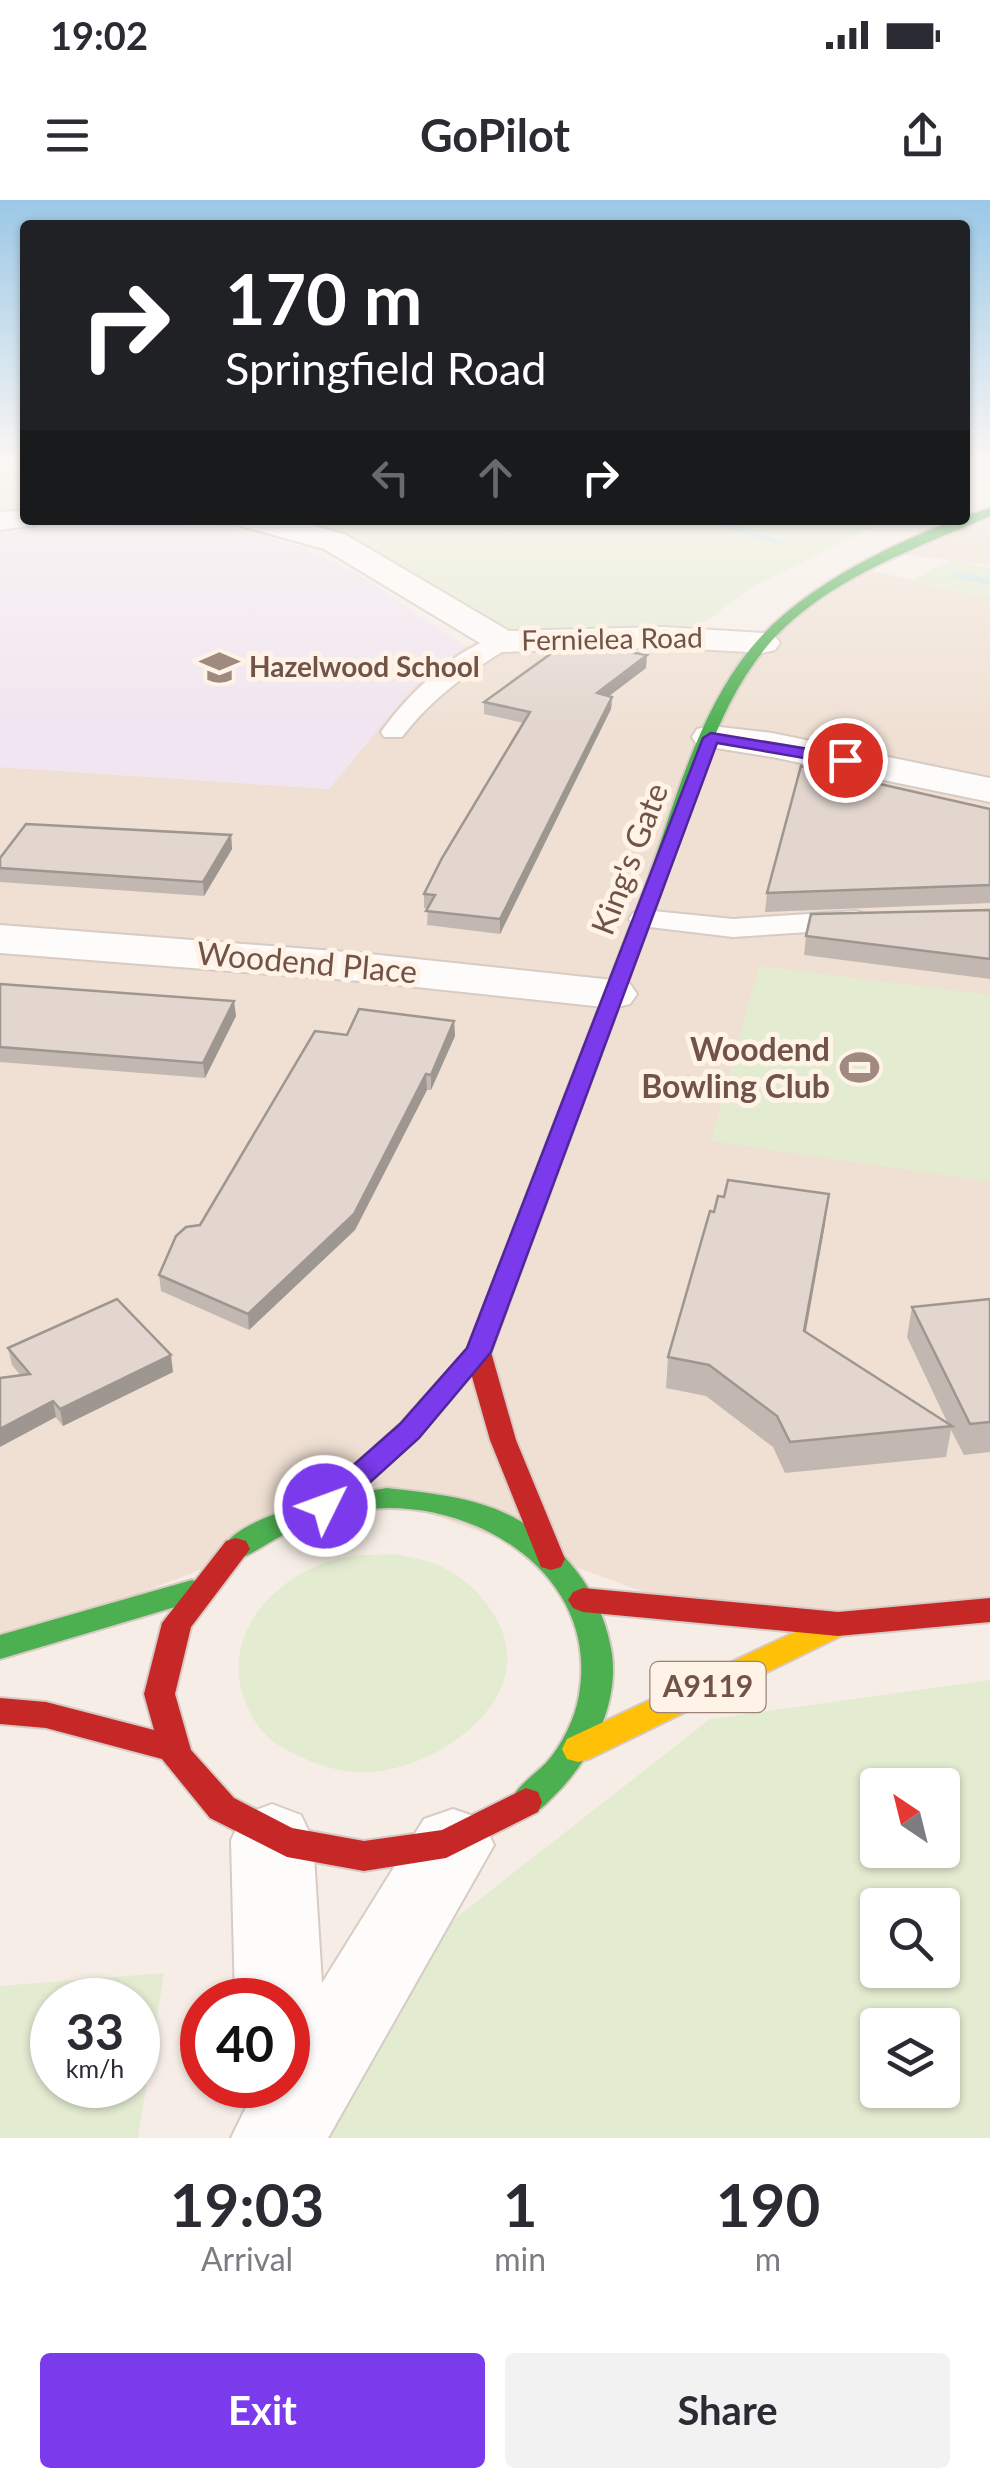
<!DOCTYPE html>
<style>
body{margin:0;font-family:Lato,sans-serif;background:#f2f2f3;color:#2b2b33;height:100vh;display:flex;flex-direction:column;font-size:38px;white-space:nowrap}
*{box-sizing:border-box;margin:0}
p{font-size:32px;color:#7c7c81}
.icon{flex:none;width:55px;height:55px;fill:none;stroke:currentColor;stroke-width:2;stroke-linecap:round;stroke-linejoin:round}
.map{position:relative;height:1938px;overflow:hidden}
.side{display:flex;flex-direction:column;background:#fff;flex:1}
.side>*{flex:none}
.top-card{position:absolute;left:20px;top:20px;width:950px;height:305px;border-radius:10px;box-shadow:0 2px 8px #0004;background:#202124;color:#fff;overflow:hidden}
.needle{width:65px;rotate:325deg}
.fabs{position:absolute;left:860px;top:1568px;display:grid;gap:20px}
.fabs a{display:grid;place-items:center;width:100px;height:100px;border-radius:10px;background:#fff;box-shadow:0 2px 8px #0004;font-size:50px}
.speed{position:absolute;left:30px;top:1778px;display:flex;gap:20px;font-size:50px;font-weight:700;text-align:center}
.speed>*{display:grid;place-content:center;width:130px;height:130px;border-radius:50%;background:#fff;box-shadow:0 2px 8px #0004;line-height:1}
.speed small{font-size:25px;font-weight:400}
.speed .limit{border:15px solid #d22;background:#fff;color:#111}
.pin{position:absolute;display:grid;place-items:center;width:85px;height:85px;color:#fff;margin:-42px;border:5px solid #fff;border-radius:50%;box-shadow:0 2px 10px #0007}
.me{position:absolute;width:110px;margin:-55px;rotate:48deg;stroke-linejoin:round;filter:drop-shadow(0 0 8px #0008)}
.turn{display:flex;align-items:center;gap:35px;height:210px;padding:0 40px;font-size:45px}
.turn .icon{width:130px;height:130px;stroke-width:2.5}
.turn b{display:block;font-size:70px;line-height:85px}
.lanes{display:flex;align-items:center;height:95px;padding:0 40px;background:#0003;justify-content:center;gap:50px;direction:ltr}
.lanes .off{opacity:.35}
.eta{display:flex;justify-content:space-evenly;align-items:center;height:170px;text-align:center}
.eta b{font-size:60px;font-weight:700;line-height:70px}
.action{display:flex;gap:20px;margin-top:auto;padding:20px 40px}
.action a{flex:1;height:115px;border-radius:10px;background:#7c3aed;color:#fff;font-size:40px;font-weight:700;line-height:115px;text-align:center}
.action a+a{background:#f2f2f3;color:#2b2b33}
.status{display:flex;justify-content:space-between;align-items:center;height:70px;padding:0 50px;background:#fff;direction:ltr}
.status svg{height:28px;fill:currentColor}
header{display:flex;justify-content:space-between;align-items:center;height:130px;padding:0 40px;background:#fff;font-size:45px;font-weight:700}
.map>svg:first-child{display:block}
.residential{fill:#efe0d3}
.education{fill:#f0e5f0}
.green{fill:#e3ebd1;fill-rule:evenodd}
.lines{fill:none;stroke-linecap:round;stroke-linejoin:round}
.stream{fill:#c8e6e5;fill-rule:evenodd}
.lane-casing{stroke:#d7cbc4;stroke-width:4}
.street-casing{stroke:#d7cbc4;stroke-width:4}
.fast-casing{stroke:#d6cac3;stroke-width:4}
.slow-casing{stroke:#d6cac3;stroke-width:4}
.jam-casing{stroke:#d6cac3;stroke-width:4}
.lane{fill:#fefcfb;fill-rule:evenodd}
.street{fill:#fefcfb;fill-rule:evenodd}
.fast{fill:#4caf50;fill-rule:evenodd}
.slow{fill:#ffc107;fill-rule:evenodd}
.jam{fill:#c62828;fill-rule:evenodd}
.wall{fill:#c2b8b1}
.shaded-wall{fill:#9e9690}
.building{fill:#e2d6ce;stroke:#9e9690;stroke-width:2.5}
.route{fill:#7c3aed;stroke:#51269a;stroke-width:2.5}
.labels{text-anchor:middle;stroke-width:10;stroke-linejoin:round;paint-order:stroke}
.far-street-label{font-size:28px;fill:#725348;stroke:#fff2e6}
.far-poi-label{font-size:28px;font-weight:bold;fill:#725348;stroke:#fff2e6;text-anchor:start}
.shield{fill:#fff2e6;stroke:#9c8377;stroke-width:2.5}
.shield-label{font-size:30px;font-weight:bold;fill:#725348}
.street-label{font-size:32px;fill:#725348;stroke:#fff2e6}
.poi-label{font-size:32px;font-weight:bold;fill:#725348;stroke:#fff2e6;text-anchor:end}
</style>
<div class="status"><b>19:02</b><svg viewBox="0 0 49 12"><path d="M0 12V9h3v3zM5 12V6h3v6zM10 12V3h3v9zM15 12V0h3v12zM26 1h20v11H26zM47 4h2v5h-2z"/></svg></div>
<header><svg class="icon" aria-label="menu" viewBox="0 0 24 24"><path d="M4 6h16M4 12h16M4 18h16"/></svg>GoPilot<svg class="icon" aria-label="share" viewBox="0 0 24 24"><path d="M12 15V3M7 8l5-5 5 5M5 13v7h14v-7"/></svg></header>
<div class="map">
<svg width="990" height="1938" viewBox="0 0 990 1938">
<rect width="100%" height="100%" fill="#f6eee6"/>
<g class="residential">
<polygon points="990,312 990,365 899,354"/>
<polygon points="866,370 990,395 990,1410 690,1409 387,1298 0,1447 0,567 329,589 412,488 465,446 502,442 762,443"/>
</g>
<polygon class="education" points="162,323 229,329 300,346 358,374 465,446 412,488 329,589 0,567 0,330"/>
<g class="green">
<polygon points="0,264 25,264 25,313 0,315"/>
<polygon points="287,320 888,320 752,387 699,426 497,430 372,353 311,324"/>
<polygon points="951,360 990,368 990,398 909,382"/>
<polygon points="759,766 990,795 990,982 711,941"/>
<path d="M396 1354C410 1358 427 1360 440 1366 462 1376 478 1391 491 1410 547 1490 447 1565 373 1572 341 1575 307 1562 280 1546 261 1535 247 1512 242 1492 223 1424 287 1366 351 1356 365 1354 381 1355 396 1354Z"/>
<path d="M990 1480V1938H302L352 1799 710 1519ZM878 1585H942V1650H878ZM878 1705H942V1770H878ZM878 1825H942V1890H878Z"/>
<path d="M164 1773 138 1938H0V1786ZM138 1800V1885H52V1800Z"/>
</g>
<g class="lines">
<g class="stream">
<polygon points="701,320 716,320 786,343 778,345"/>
<polygon points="957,372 990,379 990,385 953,377 953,373"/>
</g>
<defs>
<g id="lane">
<path d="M502 435 510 437 513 442 510 447C467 473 433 497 402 537H384L381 532C407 495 456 447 502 435Z"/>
<polygon points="643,710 733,719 856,711 866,714 870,720 866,726 856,729 733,737 633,725 629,719 633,713"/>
</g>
<g id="street">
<polygon points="25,310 25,320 39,320 36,325 0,330 0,312"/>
<polygon points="237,320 296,320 346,335 509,431 664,427 763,433 775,436 780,443 775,450 763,453 664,447 502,452 490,449 324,349 241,326"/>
<polygon points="711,526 772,533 990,578 990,602 772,557 697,545 692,537 697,529"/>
<polygon points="0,725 360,753 613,780 630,784 637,794 630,804 613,808 360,781 0,753"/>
<polygon points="272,1604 301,1615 313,1640 322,1783 424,1619 453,1609 482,1619 494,1645 328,1938 231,1938 257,1885 288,1885 288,1800 235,1800 231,1640 243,1615"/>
</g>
<g id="fast">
<path d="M990 308V316C919 347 840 374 783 429 713 497 691 609 659 698L650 703 644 702 641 698C672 615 694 518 751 448 805 382 912 333 990 308Z"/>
<path d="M387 1288C429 1293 475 1297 513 1317 565 1346 603 1394 612 1454 619 1507 589 1562 553 1597 540 1610 533 1619 514 1612L510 1602C518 1585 533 1576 546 1563 562 1545 575 1519 579 1495 599 1382 490 1307 387 1308 353 1309 313 1320 283 1335 267 1343 253 1354 236 1360L226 1357 222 1349C242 1312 347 1294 387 1288Z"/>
<polygon points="192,1380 202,1383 207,1391 202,1399 0,1459 0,1435"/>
</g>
<g id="slow">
<polygon points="650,693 659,698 491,1152 418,1238 335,1314 325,1317 315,1314 311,1307 315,1300 400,1224 467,1149 641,698"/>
<polygon points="838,1412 849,1416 853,1424 849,1432 589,1559 578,1562 567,1559 562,1549 567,1539"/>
</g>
<g id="jam">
<polygon points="478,1143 487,1146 491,1152 516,1240 565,1359 561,1367 551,1370 541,1367 490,1240 465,1152 469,1146"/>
<polygon points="236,1338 246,1341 250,1349 191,1427 175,1494 191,1550 234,1598 292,1628 364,1641 442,1630 526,1588 538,1592 542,1602 538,1612 446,1658 364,1671 287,1657 210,1618 162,1559 46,1528 0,1524 0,1498 46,1502 154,1530 144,1494 162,1423 226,1341"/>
<polygon points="583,1388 838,1412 990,1398 990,1422 838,1436 583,1412 573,1408 568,1400 573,1392"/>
</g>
</defs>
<use href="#lane" class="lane-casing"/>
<use href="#street" class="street-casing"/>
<use href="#fast" class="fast-casing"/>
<use href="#slow" class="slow-casing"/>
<use href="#jam" class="jam-casing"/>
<use href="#lane" class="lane"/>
<use href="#street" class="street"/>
<use href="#fast" class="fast"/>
<use href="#slow" class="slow"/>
<use href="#jam" class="jam"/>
</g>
<g class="wall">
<polygon points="646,468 609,496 612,497 611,509 500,734 427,725 428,708 424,708 424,694 524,523 484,514 484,502"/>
<polygon points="990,609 990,703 765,712 767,693"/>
<polygon points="231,635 232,649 204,696 0,682 0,668"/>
<polygon points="990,710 990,779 804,755 806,736"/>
<polygon points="0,784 236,816 205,878 0,862"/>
<polygon points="454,821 455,836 431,890 427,890 355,1030 249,1130 161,1091 159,1075 200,1025 347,835"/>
<polygon points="714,1012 825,1024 806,1132 948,1224 907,1137 912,1107 990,1099 990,1252 964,1255 951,1230 946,1257 785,1273 773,1247 706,1196 666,1188 668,1157"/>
<polygon points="8,1148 173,1172 63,1226 12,1165"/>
</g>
<g class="shaded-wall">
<polygon points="647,455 646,468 596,506 597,493"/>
<polygon points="612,497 611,509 500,734 500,719"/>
<polygon points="231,635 232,649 204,696 203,682"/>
<polygon points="234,801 236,816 205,878 203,863"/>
<polygon points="454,821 455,836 431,890 431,875"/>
<polygon points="426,874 427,890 355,1030 249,1130 248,1114"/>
<polygon points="829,994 825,1024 800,1162 804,1131"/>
<polygon points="171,1155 173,1172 63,1226 60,1209"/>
<polygon points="53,1201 56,1217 0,1247 0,1229"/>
</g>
<g class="building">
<polygon points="567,442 647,455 597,493 612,497 500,719 426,711 435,695 424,694 442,658 530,512 484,502"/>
<polygon points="801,566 990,609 990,685 767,693"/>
<polygon points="26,624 231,635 203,682 0,668 0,658"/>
<polygon points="990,710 990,759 806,736 811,714"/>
<polygon points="0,784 234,801 203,863 0,847"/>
<polygon points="359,809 454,821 431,875 426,874 354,1014 248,1114 159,1075 176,1036 186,1027 200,1025 315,831 347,835"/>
<polygon points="728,980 829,994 804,1131 952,1226 790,1242 777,1216 709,1165 668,1157 710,1011 714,1012 718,996 724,997"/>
<polygon points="117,1099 171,1155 60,1209 53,1201 0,1229 0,1178 30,1174 8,1148"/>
<polygon points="990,1099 990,1222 970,1224 912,1107"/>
</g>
<linearGradient id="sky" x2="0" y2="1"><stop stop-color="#9bc8e7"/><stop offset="0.49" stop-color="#fbf7f4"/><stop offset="1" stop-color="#fbf7f4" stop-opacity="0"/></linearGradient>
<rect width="990" height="535" fill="url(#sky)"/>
<polygon class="route" points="711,533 845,555 853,560 845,565 717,543 491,1152 419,1238 335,1314 325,1317 315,1314 311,1306 315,1299 400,1224 467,1148 703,538"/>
<defs>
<symbol id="school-bare" viewBox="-9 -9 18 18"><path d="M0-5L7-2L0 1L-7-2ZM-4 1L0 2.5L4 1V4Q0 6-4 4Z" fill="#a0897f" stroke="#fff2e6" stroke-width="2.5" paint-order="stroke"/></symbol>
<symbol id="stadium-bare" viewBox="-9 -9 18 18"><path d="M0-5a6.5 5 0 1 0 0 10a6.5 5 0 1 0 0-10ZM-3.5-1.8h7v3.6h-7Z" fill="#a0897f" stroke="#fff2e6" stroke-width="2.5" paint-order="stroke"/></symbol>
</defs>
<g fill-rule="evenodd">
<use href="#school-bare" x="192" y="440" width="55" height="55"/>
<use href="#stadium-bare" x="832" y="840" width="55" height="55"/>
</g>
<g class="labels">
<g class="far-street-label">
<text transform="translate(612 439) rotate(-1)" y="10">Fernielea Road</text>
</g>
<g class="far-poi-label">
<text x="249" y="477">Hazelwood School</text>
</g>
<rect class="shield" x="650.5" y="1462" width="115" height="50" rx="8"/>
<g class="shield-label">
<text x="708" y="1497">A9119</text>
</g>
<g class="street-label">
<text transform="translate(630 659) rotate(-69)" y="11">King's Gate</text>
<text transform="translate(307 763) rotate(5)" y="11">Woodend Place</text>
</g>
<g class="poi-label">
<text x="830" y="861">Woodend<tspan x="830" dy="37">Bowling Club</tspan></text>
</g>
</g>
</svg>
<div class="fabs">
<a><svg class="needle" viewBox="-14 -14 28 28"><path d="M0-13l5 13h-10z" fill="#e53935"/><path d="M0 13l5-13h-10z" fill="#7c7c81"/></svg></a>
<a><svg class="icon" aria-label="search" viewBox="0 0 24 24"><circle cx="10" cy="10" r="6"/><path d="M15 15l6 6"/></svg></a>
<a><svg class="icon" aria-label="layers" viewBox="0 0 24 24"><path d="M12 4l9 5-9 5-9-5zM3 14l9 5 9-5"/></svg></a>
</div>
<div class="speed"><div>33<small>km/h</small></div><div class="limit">40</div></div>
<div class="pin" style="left:845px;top:560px;background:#d93025"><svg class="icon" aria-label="arrive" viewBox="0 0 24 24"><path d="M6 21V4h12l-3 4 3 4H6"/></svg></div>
<svg class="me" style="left:325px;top:1306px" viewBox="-20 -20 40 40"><circle r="17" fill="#7c3aed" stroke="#fff" stroke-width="3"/><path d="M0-11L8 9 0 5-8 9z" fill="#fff"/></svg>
<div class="top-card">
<div class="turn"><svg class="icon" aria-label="right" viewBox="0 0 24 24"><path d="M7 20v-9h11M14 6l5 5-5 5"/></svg><div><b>170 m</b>Springfield Road</div></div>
<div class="lanes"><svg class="icon off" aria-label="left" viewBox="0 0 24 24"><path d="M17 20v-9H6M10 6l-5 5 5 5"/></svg><svg class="icon off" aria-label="ahead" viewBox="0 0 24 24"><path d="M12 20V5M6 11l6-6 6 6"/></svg><svg class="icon" aria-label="right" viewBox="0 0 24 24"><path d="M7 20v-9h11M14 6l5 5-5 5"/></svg></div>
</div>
</div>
<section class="side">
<div class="eta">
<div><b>19:03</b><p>Arrival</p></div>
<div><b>1</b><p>min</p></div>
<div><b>190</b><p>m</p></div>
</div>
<div class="action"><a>Exit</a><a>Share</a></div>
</section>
